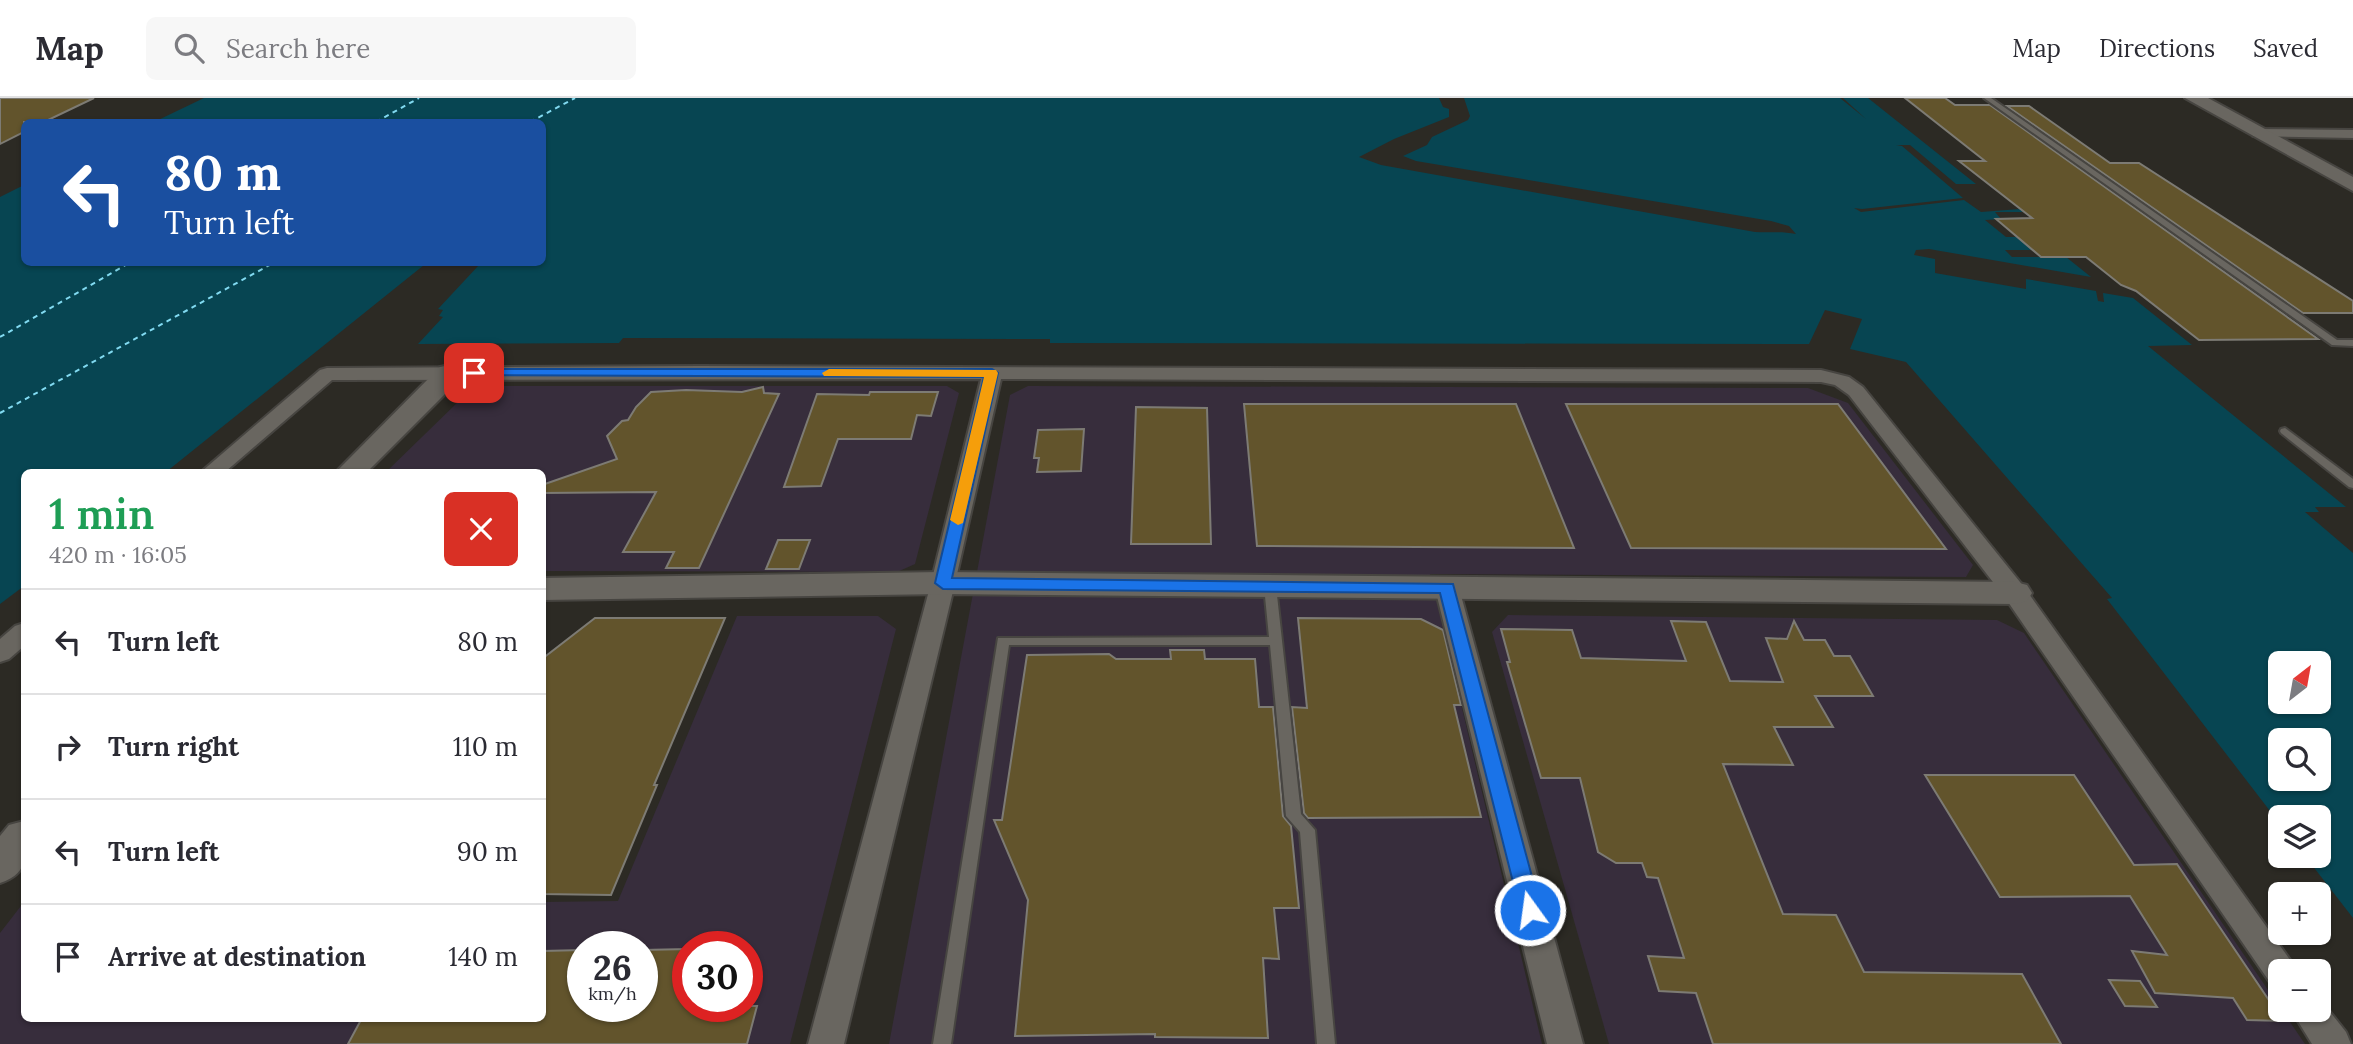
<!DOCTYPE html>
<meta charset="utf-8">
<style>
body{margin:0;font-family:Lora,serif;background:#f7f7f7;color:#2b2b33;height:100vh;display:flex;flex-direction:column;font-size:26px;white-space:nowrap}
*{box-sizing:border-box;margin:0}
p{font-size:23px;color:#7c7c81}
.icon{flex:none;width:38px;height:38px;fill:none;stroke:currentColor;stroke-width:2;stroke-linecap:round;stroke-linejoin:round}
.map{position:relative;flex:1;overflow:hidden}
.drawer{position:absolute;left:21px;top:371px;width:525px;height:553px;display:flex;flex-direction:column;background:#fff;border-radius:10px;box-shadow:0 2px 5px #0004}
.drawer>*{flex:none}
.banner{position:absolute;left:21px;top:21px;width:525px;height:147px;border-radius:10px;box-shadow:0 2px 5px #0004;background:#1a4fa0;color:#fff;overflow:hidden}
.needle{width:46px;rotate:31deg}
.buttons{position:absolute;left:2268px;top:553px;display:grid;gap:14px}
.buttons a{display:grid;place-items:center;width:63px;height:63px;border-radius:10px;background:#fff;box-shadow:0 2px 5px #0004;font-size:35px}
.speed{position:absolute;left:567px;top:833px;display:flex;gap:14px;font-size:35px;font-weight:700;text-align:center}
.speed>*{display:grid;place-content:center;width:91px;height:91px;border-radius:50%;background:#fff;box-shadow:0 2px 5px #0004;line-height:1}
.speed small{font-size:18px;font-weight:400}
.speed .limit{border:10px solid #d22;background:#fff;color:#111}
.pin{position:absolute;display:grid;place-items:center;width:60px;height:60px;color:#fff;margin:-30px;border-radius:14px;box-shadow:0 4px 10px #0006}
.me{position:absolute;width:77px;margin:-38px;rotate:346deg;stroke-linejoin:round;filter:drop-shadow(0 0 5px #0008)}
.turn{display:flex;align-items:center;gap:24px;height:147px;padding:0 28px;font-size:32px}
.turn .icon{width:91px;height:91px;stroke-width:2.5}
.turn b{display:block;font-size:49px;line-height:60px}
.round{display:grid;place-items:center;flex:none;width:74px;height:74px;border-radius:10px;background:#f7f7f7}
.overview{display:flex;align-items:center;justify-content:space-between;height:119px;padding:0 28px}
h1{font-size:42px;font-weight:600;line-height:52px;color:#1e9e55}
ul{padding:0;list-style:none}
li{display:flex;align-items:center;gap:21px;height:105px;padding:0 28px;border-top:2px solid #e1e1e2}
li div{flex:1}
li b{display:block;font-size:26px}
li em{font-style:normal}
header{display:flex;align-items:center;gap:42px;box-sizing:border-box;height:98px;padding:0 35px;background:#fff;border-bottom:2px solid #e1e1e2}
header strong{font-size:33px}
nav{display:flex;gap:38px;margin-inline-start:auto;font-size:24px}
.search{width:490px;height:63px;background:#f7f7f7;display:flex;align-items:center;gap:18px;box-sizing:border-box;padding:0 24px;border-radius:10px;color:#7c7c81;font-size:26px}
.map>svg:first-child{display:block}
.industrial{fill:#372d3c;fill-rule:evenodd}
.water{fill:#074552;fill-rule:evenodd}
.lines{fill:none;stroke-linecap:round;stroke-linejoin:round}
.ferry{stroke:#81daf1;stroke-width:2;stroke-dasharray:5 4.5;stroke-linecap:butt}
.building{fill:#62542c;stroke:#7d7b74;stroke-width:2}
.lane-casing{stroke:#474541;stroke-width:4}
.street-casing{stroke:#474541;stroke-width:4}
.secondary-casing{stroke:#474541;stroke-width:4}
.lane{fill:#696660;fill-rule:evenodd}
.street{fill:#696660;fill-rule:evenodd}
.secondary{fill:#696660;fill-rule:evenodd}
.route{fill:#1a73e8;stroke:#114b97;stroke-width:2}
.slow{fill:#f59e0b}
</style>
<header>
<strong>Map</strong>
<div class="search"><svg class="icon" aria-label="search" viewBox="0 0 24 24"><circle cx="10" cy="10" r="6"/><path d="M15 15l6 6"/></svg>Search here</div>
<nav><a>Map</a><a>Directions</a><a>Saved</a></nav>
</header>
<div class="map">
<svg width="2353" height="946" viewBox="0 0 2353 946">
<rect width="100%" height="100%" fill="#2c2a24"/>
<g class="industrial">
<polygon points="502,288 947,288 959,295 915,466 897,474 543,473 542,374 386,374 460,302"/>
<polygon points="1028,288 1808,290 1848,305 1973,467 1966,479 1430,476 1542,946 889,946 1010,297"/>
<polygon points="1508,517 1997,522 2024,535 2305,946 1609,946 1492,534"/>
<path d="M737 518H878L896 531 790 946H0V835L24 804V920H542L543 804 618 803ZM583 849H642V908H583ZM688 849H747V908H688Z"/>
</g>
<path class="water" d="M204 0H1439L1443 9 1449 11V19L1394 41 1359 59 1381 67 1755 134C1770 135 1781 133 1796 136L1789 128 1771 123 1416 63 1403 58 1427 47 1432 39 1468 22 1470 18 1464 0H1840L1866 21 1843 0H1868L1976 86H1956L1910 47H1896L1902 48 1963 100 1862 111 1854 110 1861 114 1964 102 1981 114 2020 111 2023 114H1995L2001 121 1985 122 2006 139H2026L2041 152H2005L2012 159H2066L2091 179 1929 151 1916 152 1914 157 1935 161V175L2026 191V181L2096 193 2098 203 2104 204 2103 195 2133 200 2192 247 2148 248 2346 409H2315L2319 414H2305L2353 455V820L2305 758H2319V719H2280V726L2107 501 2112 500 1906 264 1850 251 1862 221 1825 212 1809 246 1050 245V241L623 240 619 245 418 246 443 219 439 218 443 212 438 211 479 167H424L166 374H24V488L0 506V99L24 87V164H542V24H154ZM2280 565H2319V604H2280ZM2280 642H2319V681H2280Z"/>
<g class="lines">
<g class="ferry">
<polyline points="376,24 419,0"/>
<polyline points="530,24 575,0"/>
<polyline points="0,239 131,164"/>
<polyline points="0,315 275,164"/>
</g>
</g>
<g class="building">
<polygon points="0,0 94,0 44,24 24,24 24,34 0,46"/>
<polygon points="1905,0 1945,0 1955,7 1990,7 2318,241 2199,242 2136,193 2121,187 2086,159 2041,159 1996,121 2032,120 1959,63 1985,63"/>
<polygon points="2007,8 2029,8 2110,65 2139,65 2353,203 2353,215 2303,215"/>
<polygon points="763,289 764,295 779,296 699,470 666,470 674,454 623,454 656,394 542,395 542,387 617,361 607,338 622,323 628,322 636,309 651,294 686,292 742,294"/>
<polygon points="870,294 938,294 931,318 917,317 911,341 838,341 821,388 784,389 817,296 869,297"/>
<polygon points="1244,306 1516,306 1574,450 1257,448"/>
<polygon points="1566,306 1838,306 1946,451 1631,450"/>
<polygon points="1136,309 1207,310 1211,446 1131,446"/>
<polygon points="1084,331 1081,373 1037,374 1039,360 1034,360 1038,332"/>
<polygon points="778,442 810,442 799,471 766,471"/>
<polygon points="595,520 725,520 654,687 657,687 611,797 542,796 542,561"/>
<polygon points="1298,520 1421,521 1443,532 1461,607 1454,607 1481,719 1308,720 1304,715 1292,609 1307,610"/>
<polygon points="1671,523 1706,524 1730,583 1783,584 1766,540 1787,541 1794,523 1804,542 1825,542 1834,558 1850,558 1873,598 1815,598 1833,629 1774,629 1793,667 1723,666 1783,816 1836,817 1864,874 2022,876 2061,946 1713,946 1696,895 1659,893 1648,858 1684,860 1658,780 1647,779 1642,765 1616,765 1598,754 1580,680 1541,680 1507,564 1510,564 1501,531 1572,532 1581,560 1686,563"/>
<polygon points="1170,552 1204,552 1205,561 1255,561 1259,609 1273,609 1283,718 1291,728 1299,810 1274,810 1279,861 1263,860 1268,940 1155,939 1155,936 1015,938 1028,802 994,722 1002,722 1027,557 1109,556 1116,561 1171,561"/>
<polygon points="1925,677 2074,677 2134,767 2177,766 2283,923 2247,922 2233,900 2155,895 2132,853 2167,857 2130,798 2000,799"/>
<polygon points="688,851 688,908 757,908 747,946 348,946 362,920 542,920 542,853 583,852 583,908 642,908 642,852"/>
<polygon points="2109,882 2140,883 2157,909 2125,908"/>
</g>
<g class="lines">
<defs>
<g id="lane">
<polygon points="1984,0 1991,0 2337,242 2353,242 2353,248 2332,247"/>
<polygon points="2285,330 2353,381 2353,390 2349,389 2281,335 2280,333 2281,331"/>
<polygon points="1270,484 1276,488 1301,716 1315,732 1335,946 1317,946 1300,734 1286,718 1270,547 1009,547 951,946 933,946 998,540 1269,539 1264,488"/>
</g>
<g id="street">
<polygon points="2258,31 2353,32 2353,40 2253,38 2253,32"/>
<polygon points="700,268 1821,272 1849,279 1863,289 2024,489 2298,873 2280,873 2280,887 2269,883 2006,501 1849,297 1835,287 1821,284 1001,281 955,485 844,946 808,946 931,485 981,281 332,282 225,374 201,374 320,272 327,270"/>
<polygon points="1447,482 1456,484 1459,490 1583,946 1547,946 1435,490 1438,484"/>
<polygon points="24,525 24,548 9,561 0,564 0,541 15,528"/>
<polygon points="2319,900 2346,934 2351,946 2312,946 2291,912 2319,912"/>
</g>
<g id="secondary">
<polygon points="2185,0 2208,0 2353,79 2353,93"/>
<polygon points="450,267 460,269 463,275 460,281 367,374 336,374 440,269"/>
<polygon points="943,474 2015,484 2027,487 2032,495 2027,503 2015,506 943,496 542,502 542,480"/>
<path d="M24 723C27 751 32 775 0 785V738L9 727Z"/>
</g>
</defs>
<use href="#lane" class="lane-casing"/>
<use href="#street" class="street-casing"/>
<use href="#secondary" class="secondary-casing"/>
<use href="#lane" class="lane"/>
<use href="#street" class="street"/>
<use href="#secondary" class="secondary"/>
</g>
<polygon class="route" points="474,271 992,271 998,275 952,480 1453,486 1541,812 1538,818 1530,821 1523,818 1520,812 1440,495 943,491 935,485 984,279 470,277 470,272"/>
<polygon class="slow" points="829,271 996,272 998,275 963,425 958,427 950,422 984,279 824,278 822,275"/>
</svg>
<div class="buttons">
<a><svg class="needle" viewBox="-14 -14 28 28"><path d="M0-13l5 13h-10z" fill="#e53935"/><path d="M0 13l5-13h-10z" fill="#7c7c81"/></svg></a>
<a><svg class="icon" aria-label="search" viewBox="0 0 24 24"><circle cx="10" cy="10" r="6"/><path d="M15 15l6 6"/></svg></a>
<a><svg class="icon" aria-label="layers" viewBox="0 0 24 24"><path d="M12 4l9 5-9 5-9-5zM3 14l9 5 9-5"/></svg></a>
<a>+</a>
<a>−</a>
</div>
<div class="speed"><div>26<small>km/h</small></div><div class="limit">30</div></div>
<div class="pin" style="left:474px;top:275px;background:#d93025"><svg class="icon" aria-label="arrive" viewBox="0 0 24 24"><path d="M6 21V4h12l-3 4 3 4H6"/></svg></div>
<svg class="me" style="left:1530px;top:812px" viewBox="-20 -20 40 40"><circle r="17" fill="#1a73e8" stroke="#fff" stroke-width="3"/><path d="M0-11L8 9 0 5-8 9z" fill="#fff"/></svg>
<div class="banner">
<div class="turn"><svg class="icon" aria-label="left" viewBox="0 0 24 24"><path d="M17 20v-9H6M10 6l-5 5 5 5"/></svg><div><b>80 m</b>Turn left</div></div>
</div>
<section class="drawer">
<div class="overview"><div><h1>1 min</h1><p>420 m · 16:05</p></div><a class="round" style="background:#d93025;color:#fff"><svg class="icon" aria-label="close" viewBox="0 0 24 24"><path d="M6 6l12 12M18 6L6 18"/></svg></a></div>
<ul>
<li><svg class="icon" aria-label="left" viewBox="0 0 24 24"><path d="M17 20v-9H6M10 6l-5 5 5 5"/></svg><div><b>Turn left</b></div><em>80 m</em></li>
<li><svg class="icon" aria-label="right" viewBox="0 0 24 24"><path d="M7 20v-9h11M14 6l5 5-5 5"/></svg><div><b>Turn right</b></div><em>110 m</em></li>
<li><svg class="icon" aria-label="left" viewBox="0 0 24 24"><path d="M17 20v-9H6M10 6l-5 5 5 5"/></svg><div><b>Turn left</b></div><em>90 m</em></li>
<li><svg class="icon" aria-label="arrive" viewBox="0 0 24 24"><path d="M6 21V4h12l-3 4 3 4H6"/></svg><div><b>Arrive at destination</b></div><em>140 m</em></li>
</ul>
</section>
</div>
